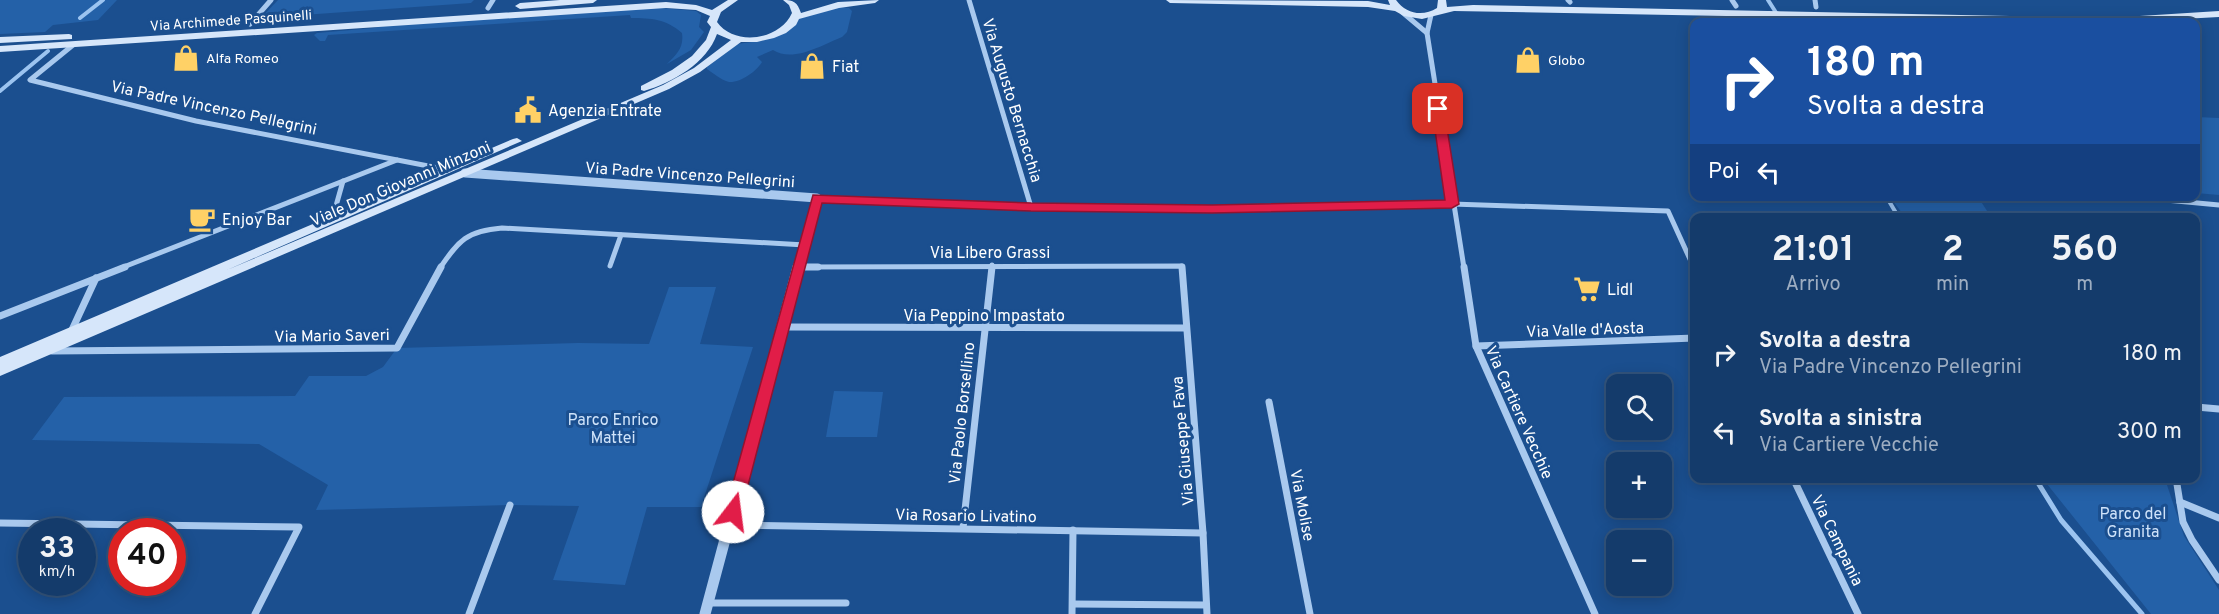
<!DOCTYPE html>
<html lang="it">
<meta charset="utf-8">
<style>
body{margin:0;font-family:Overpass,sans-serif;background:#214673;color:#f1f3f6;height:100vh;display:flex;flex-direction:column;font-size:22px;white-space:nowrap}
*{box-sizing:border-box;margin:0}
p{font-size:20px;color:#9dadc1}
.icon{flex:none;width:33px;height:33px;fill:none;stroke:currentColor;stroke-width:2;stroke-linecap:round;stroke-linejoin:round}
.map{position:relative;flex:1;overflow:hidden}
.side{position:absolute;left:1690px;top:213px;width:510px;height:270px;display:flex;flex-direction:column;background:#143b6b;border-radius:12px;box-shadow:0 3px 15px #0003,0 0 0 2px #33557e}
.side>*{flex:none}
.guide{position:absolute;left:1690px;top:18px;width:510px;height:183px;border-radius:12px;box-shadow:0 3px 15px #0003,0 0 0 2px #33557e;background:#1a4fa0;color:#fff;overflow:hidden}
.fabs{position:absolute;left:1606px;top:374px;display:grid;gap:12px}
.fabs a{display:grid;place-items:center;width:66px;height:66px;border-radius:12px;background:#143b6b;box-shadow:0 3px 15px #0003,0 0 0 2px #33557e;font-size:30px}
.speed{position:absolute;left:18px;top:518px;display:flex;gap:12px;font-size:30px;font-weight:700;text-align:center}
.speed>*{display:grid;place-content:center;width:78px;height:78px;border-radius:50%;background:#143b6b;box-shadow:0 3px 15px #0003,0 0 0 2px #33557e;line-height:1}
.speed small{font-size:15px;font-weight:400}
.speed .limit{border:9px solid #d22;background:#fff;color:#111}
.pin{position:absolute;display:grid;place-items:center;width:51px;height:51px;color:#fff;margin:-26px;border-radius:12px;box-shadow:0 3px 9px #0006}
.me{position:absolute;width:66px;margin:-33px;rotate:15deg;stroke-linejoin:round;filter:drop-shadow(0 0 4px #0008)}
.turn{display:flex;align-items:center;gap:21px;height:126px;padding:0 18px;font-size:27px}
.turn .icon{width:78px;height:78px;stroke-width:2.5}
.turn b{display:block;font-size:42px;line-height:51px}
.then{display:flex;align-items:center;height:57px;padding:0 18px;background:#0003;gap:12px;font-size:22px}
.eta{display:flex;justify-content:space-evenly;align-items:center;height:102px;text-align:center}
.eta b{font-size:36px;font-weight:700;line-height:42px}
ul{padding:0;list-style:none}
li{display:flex;align-items:center;gap:18px;height:78px;padding:0 18px}
li div{flex:1}
li b{display:block;font-size:22px}
li em{font-style:normal}
.map>svg:first-child{display:block}
.green{fill:#2461a8}
.lines{fill:none;stroke-linecap:round;stroke-linejoin:round}
.stream-far1{stroke:#9cc4f0;stroke-width:4}
.stream{stroke:#9cc4f0;stroke-width:5}
.minor-far1{stroke:#a9c9ee;stroke-width:5}
.minor{stroke:#a9c9ee;stroke-width:7}
.tertiary-far1{stroke:#a9c9ee;stroke-width:9}
.tertiary{stroke:#a9c9ee;stroke-width:11}
.secondary{fill:#d6e6fa;fill-rule:evenodd}
.route{fill:#e11d48;stroke:#92132f;stroke-width:1.5}
.labels{text-anchor:middle;stroke-width:6;stroke-linejoin:round;paint-order:stroke}
.far-street-label{font-size:14px;fill:#fff;stroke:#1b4f8f}
.far-poi-label{font-size:14px;fill:#fff;stroke:#1b4f8f;text-anchor:start}
.poi-label{font-size:16px;fill:#fff;stroke:#1b4f8f;text-anchor:start}
.street-label{font-size:16px;fill:#fff;stroke:#1b4f8f}
.park-label{font-size:16px;fill:#cfe3fa;stroke:#1b4f8f}
</style>
<div class="map">
<svg width="2219" height="614" viewBox="0 0 2219 614">
<rect width="100%" height="100%" fill="#1b4f8f"/>
<g class="green">
<polygon points="0,0 117,0 98,20 53,25 45,32 0,34"/>
<polygon points="278,0 474,0 471,3 261,18"/>
<path d="M649 7 696 11 701 15 699 27 704 32 691 50 667 64C677 54 684 48 682 33 666 19 651 18 631 18L630 15 328 35 325 41H320L314 35 317 33 374 28 396 23Z"/>
<path d="M840 7 849 8 852 11 847 32 842 37C822 45 793 63 773 50L757 57 762 62C757 71 740 83 729 82 721 80 713 73 707 69V67L737 44 765 40 800 18Z"/>
<polygon points="2196,117 2219,118 2219,195 2196,193"/>
<polygon points="1890,197 1978,197 1991,217 1905,217"/>
<polygon points="669,287 716,287 700,344 753,347 701,507 647,507 625,585 553,580 579,506 510,505 316,510 328,485 259,444 32,440 64,397 295,396 309,376 366,376 383,367 397,348 578,343 649,344"/>
<polygon points="834,391 883,392 877,437 826,437"/>
<polygon points="2043,479 2165,479 2184,536 2219,590 2219,614 2151,614"/>
</g>
<g class="lines">
<g class="stream-far1">
<polyline points="1768,0 1782,22"/>
<polyline points="80,18 103,0"/>
<polyline points="0,91 48,51"/>
<polyline points="1886,196 1899,218"/>
</g>
<polyline class="stream" points="2035,478 2061,520 2142,614"/>
<g class="minor-far1">
<polyline points="969,0 1031,207"/>
<polyline points="1568,0 1570,2"/>
<polyline points="1732,0 1736,6"/>
<polyline points="1815,0 1816,7"/>
<polyline points="488,8 493,0"/>
<polyline points="1402,12 1427,33"/>
<polyline points="1431,15 1427,33 1464,268"/>
<polyline points="250,24 271,0"/>
<polyline points="73,45 30,80 196,121 449,170"/>
<polyline points="2123,196 2219,205"/>
<polyline points="817,198 1031,207 1235,209 1452,204 1668,211 1694,268"/>
<polyline points="332,220 343,181"/>
<polyline points="610,266 621,235"/>
<polyline points="799,267 1182,266 1182,268"/>
<polyline points="121,268 397,160"/>
<path d="M440 268C459 240 467 231 502 228L805 245"/>
<polyline points="992,268 992,265"/>
</g>
<g class="minor">
<polyline points="799,267 818,267"/>
<polyline points="1182,267 1203,533 1207,614"/>
<polyline points="1464,267 1476,346 1595,614"/>
<polyline points="1693,267 1695,271"/>
<polyline points="0,316 125,267"/>
<polyline points="783,327 1186,328"/>
<polyline points="71,332 96,278"/>
<polyline points="1476,346 1695,338"/>
<polyline points="52,351 397,348 441,267"/>
<polyline points="1269,402 1310,614"/>
<polyline points="2196,407 2219,409"/>
<polyline points="1793,478 1858,614"/>
<polyline points="2176,478 2183,522 2192,540 2219,580"/>
<polyline points="2180,502 2219,518"/>
<polyline points="0,523 299,527 255,614"/>
<polyline points="729,525 1203,533"/>
<polyline points="963,528 992,267"/>
<polyline points="708,603 846,603"/>
<polyline points="1073,604 1206,605"/>
<polyline points="469,614 510,505"/>
<polyline points="1072,614 1073,530"/>
</g>
<polyline class="tertiary-far1" points="465,173 817,198 798,268"/>
<polyline class="tertiary" points="705,614 798,267"/>
<g class="secondary">
<polygon points="560,0 597,0 593,3 520,9 515,6 520,3"/>
<path d="M728 0H738L721 12 717 22C735 47 780 40 792 13L789 5 783 0C794 0 797 2 801 13L838 2 879 0 875 3 839 8 799 19 796 25 786 33 774 38 757 42H741L700 72 669 89 0 376V357L513 139 517 138 522 141 227 270 663 85 694 68 731 40 717 34C707 63 672 83 644 91L641 90V86L672 70 692 56 706 40 711 27 707 22 710 16 696 10 666 8 0 52V46L666 2 696 5 712 10Z"/>
<path d="M1166 0 1368 1 1390 5 1388 0H1396C1406 14 1423 17 1437 8L1438 0H1446L1447 7 1473 5 2108 18 2219 11V17L2128 22H2047L1454 11 1422 19 1404 16 1395 11 1368 7 1170 3Z"/>
<polygon points="69,34 72,35 72,39 0,43 0,37"/>
</g>
</g>
<polygon class="route" points="1438,106 1444,109 1459,204 1452,208 1212,213 1031,211 822,203 741,512 739,516 733,518 727,516 725,512 813,195 1031,203 1212,205 1445,200 1432,109"/>
<defs>
<symbol id="shop-bare" viewBox="-9 -9 18 18"><path d="M-5-2.5h2.3a2.7 3.5 0 0 1 5.4 0H5L5.5 6h-11ZM-1.5-2.5h3a1.5 2.3 0 0 0-3 0Z" fill="#ffd166" stroke="#1b4f8f" stroke-width="2.5" paint-order="stroke"/></symbol>
<symbol id="civic-bare" viewBox="-9 -9 18 18"><path d="M-.6-6.5H3V-4.5H.6V-3L4-1V1h2V6H-6V1h2V-1L-.6-3ZM-1.2 2.5V6h2.4V2.5Z" fill="#ffd166" stroke="#1b4f8f" stroke-width="2.5" paint-order="stroke"/></symbol>
<symbol id="cafe-bare" viewBox="-9 -9 18 18"><path d="M-5.5-4.5H6V0H3Q3 3.5 0 3.5H-2.5Q-5.5 3.5-5.5 0ZM3-3.2v2h1.7v-2ZM-6 4.5H4V6H-6Z" fill="#ffd166" stroke="#1b4f8f" stroke-width="2.5" paint-order="stroke"/></symbol>
<symbol id="supermarket-bare" viewBox="-9 -9 18 18"><path d="M-6-5.5h2.5l.6 2H6L4.5 2H-2.5L-4.4-4H-6ZM-1.5 3.2a1.3 1.3 0 1 0 .1 0ZM3 3.2a1.3 1.3 0 1 0 .1 0Z" fill="#ffd166" stroke="#1b4f8f" stroke-width="2.5" paint-order="stroke"/></symbol>
</defs>
<g fill-rule="evenodd">
<use href="#shop-bare" x="167" y="39" width="38" height="38"/>
<use href="#shop-bare" x="1509" y="41" width="38" height="38"/>
<use href="#shop-bare" x="793" y="47" width="38" height="38"/>
<use href="#civic-bare" x="509" y="91" width="38" height="38"/>
<use href="#cafe-bare" x="183" y="200" width="38" height="38"/>
<use href="#supermarket-bare" x="1568" y="270" width="38" height="38"/>
</g>
<g class="labels">
<g class="far-street-label">
<text transform="translate(231 20) rotate(-4)" y="5">Via Archimede Pasquinelli</text>
</g>
<g class="far-poi-label">
<text x="206" y="63">Alfa Romeo</text>
<text x="1548" y="65">Globo</text>
</g>
<g class="poi-label">
<text x="832" y="72">Fiat</text>
<text x="548" y="116">Agenzia Entrate</text>
<text x="222" y="225">Enjoy Bar</text>
<text x="1607" y="295">Lidl</text>
</g>
<g class="street-label">
<text transform="translate(1013 100) rotate(73)" y="6">Via Augusto Bernacchia</text>
<text transform="translate(214 107) rotate(12)" y="6">Via Padre Vincenzo Pellegrini</text>
<text transform="translate(690 174) rotate(4)" y="6">Via Padre Vincenzo Pellegrini</text>
<text transform="translate(400 183) rotate(-23)" y="6">Viale Don Giovanni Minzoni</text>
<text x="990" y="258">Via Libero Grassi</text>
<text x="984" y="321">Via Peppino Impastato</text>
<text transform="translate(1585 329) rotate(-2)" y="6">Via Valle d'Aosta</text>
<text transform="translate(332 335) rotate(-1)" y="6">Via Mario Saveri</text>
<text transform="translate(1520 412) rotate(66)" y="6">Via Cartiere Vecchie</text>
<text transform="translate(961 413) rotate(-84)" y="6">Via Paolo Borsellino</text>
<text transform="translate(1182 441) rotate(-95)" y="6">Via Giuseppe Fava</text>
<text transform="translate(1303 505) rotate(79)" y="6">Via Molise</text>
<text transform="translate(966 515) rotate(1)" y="6">Via Rosario Livatino</text>
<text transform="translate(1838 540) rotate(64)" y="6">Via Campania</text>
</g>
<g class="park-label">
<text x="613" y="425">Parco Enrico<tspan x="613" dy="18">Mattei</tspan></text>
<text x="2133" y="519">Parco del<tspan x="2133" dy="18">Granita</tspan></text>
</g>
</g>
</svg>
<div class="fabs">
<a><svg class="icon" aria-label="search" viewBox="0 0 24 24"><circle cx="10" cy="10" r="6"/><path d="M15 15l6 6"/></svg></a>
<a>+</a>
<a>−</a>
</div>
<div class="speed"><div>33<small>km/h</small></div><div class="limit">40</div></div>
<div class="pin" style="left:1438px;top:109px;background:#d93025"><svg class="icon" aria-label="arrive" viewBox="0 0 24 24"><path d="M6 21V4h12l-3 4 3 4H6"/></svg></div>
<svg class="me" style="left:733px;top:512px" viewBox="-20 -20 40 40"><circle r="19" fill="#fff"/><path d="M0-13L10 11 0 6-10 11z" fill="#e11d48"/></svg>
<div class="guide">
<div class="turn"><svg class="icon" aria-label="right" viewBox="0 0 24 24"><path d="M7 20v-9h11M14 6l5 5-5 5"/></svg><div><b>180 m</b>Svolta a destra</div></div>
<div class="then">Poi<svg class="icon" aria-label="left" viewBox="0 0 24 24"><path d="M17 20v-9H6M10 6l-5 5 5 5"/></svg></div>
</div>
<section class="side">
<div class="eta">
<div><b>21:01</b><p>Arrivo</p></div>
<div><b>2</b><p>min</p></div>
<div><b>560</b><p>m</p></div>
</div>
<ul>
<li><svg class="icon" aria-label="right" viewBox="0 0 24 24"><path d="M7 20v-9h11M14 6l5 5-5 5"/></svg><div><b>Svolta a destra</b><p>Via Padre Vincenzo Pellegrini</p></div><em>180 m</em></li>
<li><svg class="icon" aria-label="left" viewBox="0 0 24 24"><path d="M17 20v-9H6M10 6l-5 5 5 5"/></svg><div><b>Svolta a sinistra</b><p>Via Cartiere Vecchie</p></div><em>300 m</em></li>
</ul>
</section>
</div>
